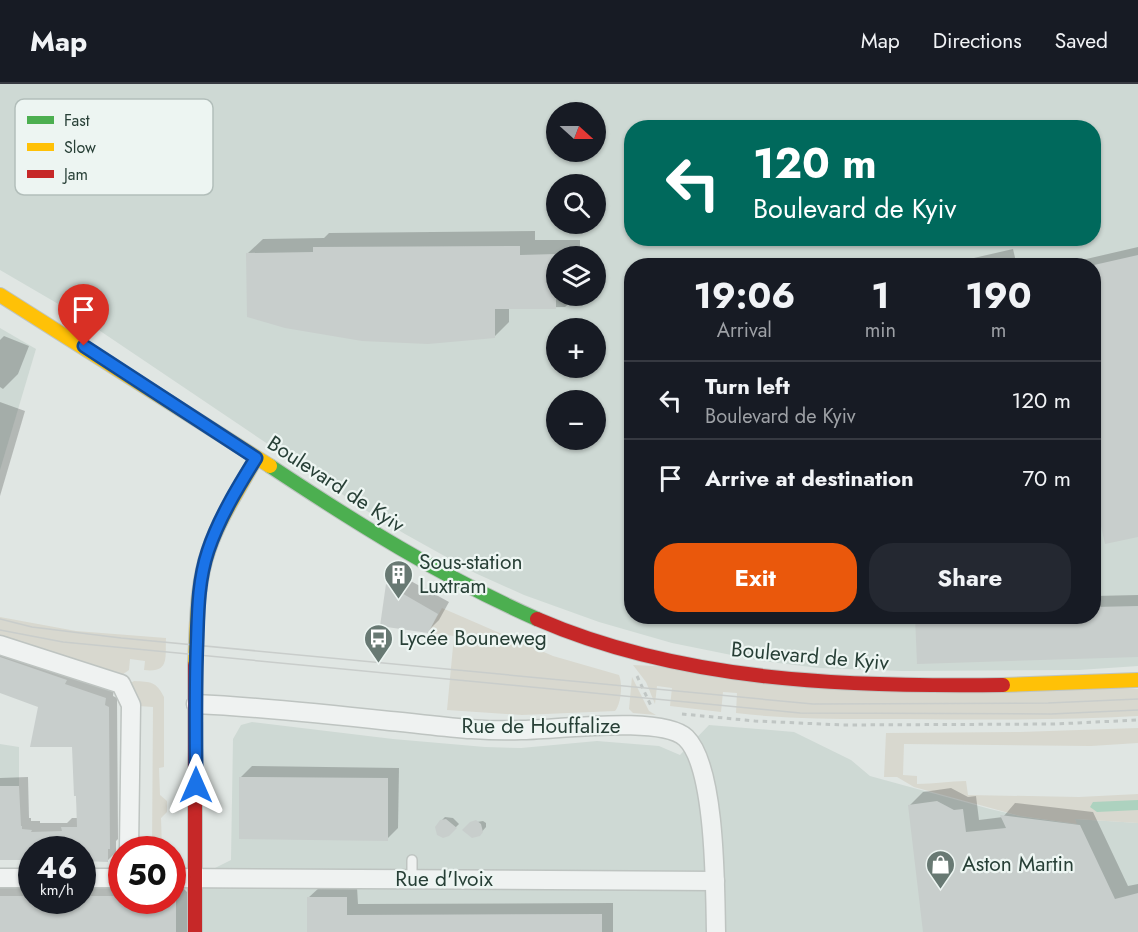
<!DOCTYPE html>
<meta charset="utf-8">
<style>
body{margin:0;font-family:Jost,sans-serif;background:#242831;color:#f1f3f6;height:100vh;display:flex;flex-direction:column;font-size:22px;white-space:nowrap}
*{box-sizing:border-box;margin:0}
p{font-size:20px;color:#9ea1a6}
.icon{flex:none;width:33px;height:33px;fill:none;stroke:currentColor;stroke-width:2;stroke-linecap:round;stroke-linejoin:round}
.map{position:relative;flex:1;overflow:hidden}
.panel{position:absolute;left:624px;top:174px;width:477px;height:366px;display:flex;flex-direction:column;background:#171b24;border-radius:24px;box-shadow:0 2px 4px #0004}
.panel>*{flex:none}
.hud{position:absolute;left:624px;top:36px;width:477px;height:126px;border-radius:24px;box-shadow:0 2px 4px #0004;background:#00695c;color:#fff;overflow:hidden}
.needle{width:39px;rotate:111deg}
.tools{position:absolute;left:546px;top:18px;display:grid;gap:12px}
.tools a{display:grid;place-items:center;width:60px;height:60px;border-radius:50%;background:#171b24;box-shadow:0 2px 4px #0004;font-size:30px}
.speed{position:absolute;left:18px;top:752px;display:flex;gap:12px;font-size:30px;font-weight:700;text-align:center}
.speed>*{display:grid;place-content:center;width:78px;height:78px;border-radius:50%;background:#171b24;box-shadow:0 2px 4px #0004;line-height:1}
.speed small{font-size:15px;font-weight:400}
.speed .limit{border:9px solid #d22;background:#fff;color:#111}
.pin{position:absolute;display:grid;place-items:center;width:51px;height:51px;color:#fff;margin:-62px -26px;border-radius:50% 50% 50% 0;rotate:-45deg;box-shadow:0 0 6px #0007}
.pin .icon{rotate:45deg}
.me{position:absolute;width:66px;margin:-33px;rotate:0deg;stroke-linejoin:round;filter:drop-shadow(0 0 4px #0008)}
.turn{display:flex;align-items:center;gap:21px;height:126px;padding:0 30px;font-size:27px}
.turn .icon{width:78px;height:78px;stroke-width:2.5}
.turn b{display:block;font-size:42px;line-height:51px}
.eta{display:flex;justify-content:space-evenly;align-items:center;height:102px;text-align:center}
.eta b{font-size:36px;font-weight:700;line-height:42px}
.action{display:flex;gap:12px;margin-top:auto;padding:12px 30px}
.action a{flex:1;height:69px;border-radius:24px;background:#ea580c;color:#fff;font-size:24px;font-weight:700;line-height:69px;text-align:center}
.action a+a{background:#242831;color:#f1f3f6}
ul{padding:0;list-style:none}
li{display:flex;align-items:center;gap:18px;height:78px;padding:0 30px;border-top:2px solid #363941}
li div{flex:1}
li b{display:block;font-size:22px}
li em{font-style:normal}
header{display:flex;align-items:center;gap:36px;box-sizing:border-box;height:84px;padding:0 30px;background:#171b24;border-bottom:2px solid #363941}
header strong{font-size:28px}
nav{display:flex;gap:33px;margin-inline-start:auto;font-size:21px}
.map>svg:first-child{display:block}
.built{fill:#ced9d4;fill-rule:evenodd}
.green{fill:#d8d8cf}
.water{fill:#add2bf}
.shadow{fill:#0003}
.building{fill:#c8cecc}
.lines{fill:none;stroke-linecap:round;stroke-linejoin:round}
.lane-casing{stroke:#bec4c1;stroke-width:12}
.street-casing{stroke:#bec4c1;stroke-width:21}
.fast-casing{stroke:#bec4c1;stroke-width:16}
.slow-casing{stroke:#bec4c1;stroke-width:16}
.jam-casing{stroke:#bec4c1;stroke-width:16}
.path{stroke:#c0c6c4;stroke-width:3;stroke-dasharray:4.5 4.5;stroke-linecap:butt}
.lane{stroke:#eff2f1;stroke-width:9}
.street{stroke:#eff2f1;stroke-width:18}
.fast{stroke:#4caf50;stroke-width:14}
.slow{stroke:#ffc107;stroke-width:14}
.jam{stroke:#c62828;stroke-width:14}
.tram{stroke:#c9cdcb;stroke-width:1.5}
.route-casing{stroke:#114b97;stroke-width:15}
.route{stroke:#1a73e8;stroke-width:10}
.labels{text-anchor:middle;stroke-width:4.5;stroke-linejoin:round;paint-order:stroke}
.street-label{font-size:21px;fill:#273f36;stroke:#edf5f2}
.poi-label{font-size:21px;fill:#273f36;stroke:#edf5f2;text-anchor:start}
.key{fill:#edf5f2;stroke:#b2beba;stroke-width:1.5}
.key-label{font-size:16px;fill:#273f36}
</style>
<header>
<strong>Map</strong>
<nav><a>Map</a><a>Directions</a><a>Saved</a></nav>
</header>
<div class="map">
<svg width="1138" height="848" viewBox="0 0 1138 848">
<rect width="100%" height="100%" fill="#e0e6e3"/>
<g class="built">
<path d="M0 0H1138V582L1079 586 902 587 819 584 761 577 672 559 599 538 524 511 475 489 405 450 367 427 72 228 0 186ZM556 28H596V68H556ZM632 44H1094V154H632ZM556 100H596V140H556ZM556 172H596V212H556ZM632 182H1094V532H632ZM556 244H596V284H556ZM556 316H596V356H556Z"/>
<polygon points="0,244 36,265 0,386"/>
<polygon points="252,638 393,655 485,663 521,664 597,657 659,662 680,671 709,641 794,648 851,676 870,692 990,725 1020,732 1076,740 1075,735 1138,739 1138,848 0,848 0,812 31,812 32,816 172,816 173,811 195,794 231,776 233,655 241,641"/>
<polygon points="0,660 19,663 19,702 0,702"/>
</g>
<g class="green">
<path d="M442 524 553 572 619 591C623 600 621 620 615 627L522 631 447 626 454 552 428 549Z"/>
<path d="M0 533 76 547 166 554C165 574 170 589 144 586L145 577 130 575 129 586 119 593 12 559V555L0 553Z"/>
<path d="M633 581 1138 605V632C1062 636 986 636 909 635 851 635 794 636 736 629L737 609 723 608 721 628 670 622 672 604 657 602 655 620 646 598Z"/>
<polygon points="632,593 649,627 656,631 633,629 629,625"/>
<path d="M134 597C151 598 156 597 164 613V683L159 684 160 711 167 717V728L161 734 162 765H152L153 623 138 622 137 612 129 600Z"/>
<path d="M1138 644V659L1091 662 904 660 903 691 917 692V700C935 700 950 697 966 697L968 711 1079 713 1138 710V739L1075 735 1077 740 1020 732 914 703 897 693H884L886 649 1020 648Z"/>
</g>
<polygon class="water" points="1138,716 1138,726 1097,728 1090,723 1093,718"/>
<g class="shadow">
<polygon points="535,147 535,156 580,156 580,172 556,172 556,212 577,212 565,223 509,224 509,238 494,253 248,169 263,155 324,154 329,149"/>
<polygon points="1138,163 1138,451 1103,441 1094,444 1094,182 1056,182"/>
<polygon points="1013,165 1017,182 939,182"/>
<polygon points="4,252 29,262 18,290 3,305 0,303 0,256"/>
<polygon points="0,318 25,327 0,412"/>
<polygon points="398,490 449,518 439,536 428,547 387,501"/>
<polygon points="1138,511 1138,571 1094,532 1094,512"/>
<polygon points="0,566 114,605 113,612 117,614 118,755 116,757 116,768 107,777 82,765 32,765 0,775 0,694 28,693 29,734 31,734 31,737 40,737 40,739 67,739 72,734 78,734 73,662 40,622 0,607"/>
<polygon points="252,682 399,684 398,744 387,755 241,693"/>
<polygon points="951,704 968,713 976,712 979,736 1003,733 1015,719 1093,728 1128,802 1138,800 1138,848 925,848 910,721 923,708"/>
<polygon points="445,733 453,734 459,740 448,751 441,737"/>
<polygon points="483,737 486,739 486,743 479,751 471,739"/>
<polygon points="0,800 32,800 32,816 82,816 82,801 122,801 122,816 172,816 172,802 181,802 187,808 187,848 0,848"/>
<polygon points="320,803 357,803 358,820 613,819 613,848 308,848 308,814"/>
</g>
<g class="building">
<polygon points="520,162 520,171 556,170 556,225 495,225 495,254 428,260 362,257 285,244 247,233 246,169 313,168 313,163"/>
<polygon points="1138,171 1138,453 1105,460 1099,433 1094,434 1094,181"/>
<polygon points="386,500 438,530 428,549 380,542"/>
<polygon points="1138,522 1138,573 917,580 915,532 1094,532 1094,523"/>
<polygon points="0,573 67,596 65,600 106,614 105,621 109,623 110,765 108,765 108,778 82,777 82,765 32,765 32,776 0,776 0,702 19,702 21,742 22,742 22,745 32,746 31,748 62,747 61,743 77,743 76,712 74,712 72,663 30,663 38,623 0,609"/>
<polygon points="239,693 388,694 388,757 239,755"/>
<polygon points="937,717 954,726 963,725 966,748 1006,744 1000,731 1080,741 1115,815 1138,809 1138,848 923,848 908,721"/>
<polygon points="446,735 457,744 449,752 443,754 437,751 435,743 440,736"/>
<polygon points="476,736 481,740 483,748 480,752 472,754 462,746 470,738"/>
<polygon points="0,812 32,812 32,816 82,816 82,812 122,812 122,816 176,816 176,848 0,848"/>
<polygon points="307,813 347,813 347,831 602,830 602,848 307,848"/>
</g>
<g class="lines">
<defs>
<polyline id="lane" points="412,776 412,795"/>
<g id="street">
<polyline points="0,561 121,600 131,621 129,765"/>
<path d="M196 620C261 623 326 630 390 637 434 641 477 648 521 646 555 646 662 631 686 654 716 683 715 805 716 848"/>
<polyline points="0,794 32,794"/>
<polyline points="82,794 122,794"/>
<polyline points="172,794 715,797"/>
</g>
<path id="fast" d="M270 382C356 439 442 493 537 535"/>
<g id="slow">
<polyline points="0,211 270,382"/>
<path d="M195 581C197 543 196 501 209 465 220 433 240 404 256 374"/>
<polyline points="1003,601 1138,596"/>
</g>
<g id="jam">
<path d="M537 535C682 598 847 603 1003 601"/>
<polyline points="195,848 195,581"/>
</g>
</defs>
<use href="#lane" class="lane-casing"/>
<use href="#street" class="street-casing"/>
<use href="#fast" class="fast-casing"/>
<use href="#slow" class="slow-casing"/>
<use href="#jam" class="jam-casing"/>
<g class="path">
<polyline points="637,592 652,624"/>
<polyline points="682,630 755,637 843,641 1055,640 1138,636"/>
</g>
<use href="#lane" class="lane"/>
<use href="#street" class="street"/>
<use href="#fast" class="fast"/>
<use href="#slow" class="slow"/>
<use href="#jam" class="jam"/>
<g class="tram">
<polyline points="0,535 32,543 121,554 813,620 1048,619 1138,615"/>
<polyline points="0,546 63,558 800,629 1051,630 1138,626"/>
</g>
</g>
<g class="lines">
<defs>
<path id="route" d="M84 262 256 374C238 403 219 434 208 467 198 497 198 528 197 558 195 606 196 653 196 701"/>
</defs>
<use href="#route" class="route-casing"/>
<use href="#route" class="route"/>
</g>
<defs>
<symbol id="building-pin" viewBox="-11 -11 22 30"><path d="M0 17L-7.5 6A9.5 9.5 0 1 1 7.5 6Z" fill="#687973" stroke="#edf5f2"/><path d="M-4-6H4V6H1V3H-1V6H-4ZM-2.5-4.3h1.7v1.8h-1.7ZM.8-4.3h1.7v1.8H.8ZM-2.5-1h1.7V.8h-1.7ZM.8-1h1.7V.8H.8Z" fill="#fff"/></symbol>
<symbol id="bus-pin" viewBox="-11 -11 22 30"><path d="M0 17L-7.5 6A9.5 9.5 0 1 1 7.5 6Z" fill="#687973" stroke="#edf5f2"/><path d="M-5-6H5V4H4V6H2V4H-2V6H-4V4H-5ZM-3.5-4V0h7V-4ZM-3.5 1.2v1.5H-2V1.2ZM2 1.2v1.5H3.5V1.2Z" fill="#fff"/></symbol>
<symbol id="shop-pin" viewBox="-11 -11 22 30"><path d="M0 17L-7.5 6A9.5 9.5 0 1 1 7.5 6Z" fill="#687973" stroke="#edf5f2"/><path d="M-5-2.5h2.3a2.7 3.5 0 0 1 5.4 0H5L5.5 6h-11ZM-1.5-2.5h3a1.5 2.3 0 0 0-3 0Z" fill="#fff"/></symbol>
</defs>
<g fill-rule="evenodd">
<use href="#building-pin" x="382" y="474" width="33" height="45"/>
<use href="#bus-pin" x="362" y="538" width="33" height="45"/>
<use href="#shop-pin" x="924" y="764" width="33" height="45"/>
</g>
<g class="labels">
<g class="street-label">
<text transform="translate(336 400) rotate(33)" y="7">Boulevard de Kyiv</text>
<text transform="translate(810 572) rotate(5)" y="7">Boulevard de Kyiv</text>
<text x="541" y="649">Rue de Houffalize</text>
<text x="444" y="802">Rue d'Ivoix</text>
</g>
<g class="poi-label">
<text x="419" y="485">Sous-station<tspan x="419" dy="24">Luxtram</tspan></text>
<text x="399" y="561">Lycée Bouneweg</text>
<text x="962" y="787">Aston Martin</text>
</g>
</g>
<rect x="15" y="15" width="198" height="96" rx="9" class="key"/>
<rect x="27" y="32" width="27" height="8" fill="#4caf50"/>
<rect x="27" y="59" width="27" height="8" fill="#ffc107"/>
<rect x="27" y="86" width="27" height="8" fill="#c62828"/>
<g class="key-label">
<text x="64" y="42">Fast</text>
<text x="64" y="69">Slow</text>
<text x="64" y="96">Jam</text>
</g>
</svg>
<div class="tools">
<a><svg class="needle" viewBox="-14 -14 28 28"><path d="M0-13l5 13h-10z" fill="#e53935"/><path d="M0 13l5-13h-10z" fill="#9ea1a6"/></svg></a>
<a><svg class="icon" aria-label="search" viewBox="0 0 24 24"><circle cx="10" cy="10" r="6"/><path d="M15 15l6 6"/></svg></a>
<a><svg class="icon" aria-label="layers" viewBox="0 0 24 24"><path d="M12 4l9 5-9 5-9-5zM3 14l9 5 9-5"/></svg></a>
<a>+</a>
<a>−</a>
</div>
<div class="speed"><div>46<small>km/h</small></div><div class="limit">50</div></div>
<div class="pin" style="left:84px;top:262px;background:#d93025"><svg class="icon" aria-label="arrive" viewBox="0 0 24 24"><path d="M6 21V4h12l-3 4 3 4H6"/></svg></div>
<svg class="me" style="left:196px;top:701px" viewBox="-20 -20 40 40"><path d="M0-17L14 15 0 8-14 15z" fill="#1a73e8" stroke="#fff" stroke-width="4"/></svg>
<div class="hud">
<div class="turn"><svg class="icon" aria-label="left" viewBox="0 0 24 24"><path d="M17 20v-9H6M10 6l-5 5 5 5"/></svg><div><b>120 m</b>Boulevard de Kyiv</div></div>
</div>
<section class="panel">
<div class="eta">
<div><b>19:06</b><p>Arrival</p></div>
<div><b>1</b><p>min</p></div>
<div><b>190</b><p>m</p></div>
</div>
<ul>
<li><svg class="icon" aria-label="left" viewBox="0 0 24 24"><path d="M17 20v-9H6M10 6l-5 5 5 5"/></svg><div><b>Turn left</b><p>Boulevard de Kyiv</p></div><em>120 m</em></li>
<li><svg class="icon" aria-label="arrive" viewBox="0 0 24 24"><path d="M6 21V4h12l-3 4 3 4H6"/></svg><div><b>Arrive at destination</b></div><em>70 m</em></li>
</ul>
<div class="action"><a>Exit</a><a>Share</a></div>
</section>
</div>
